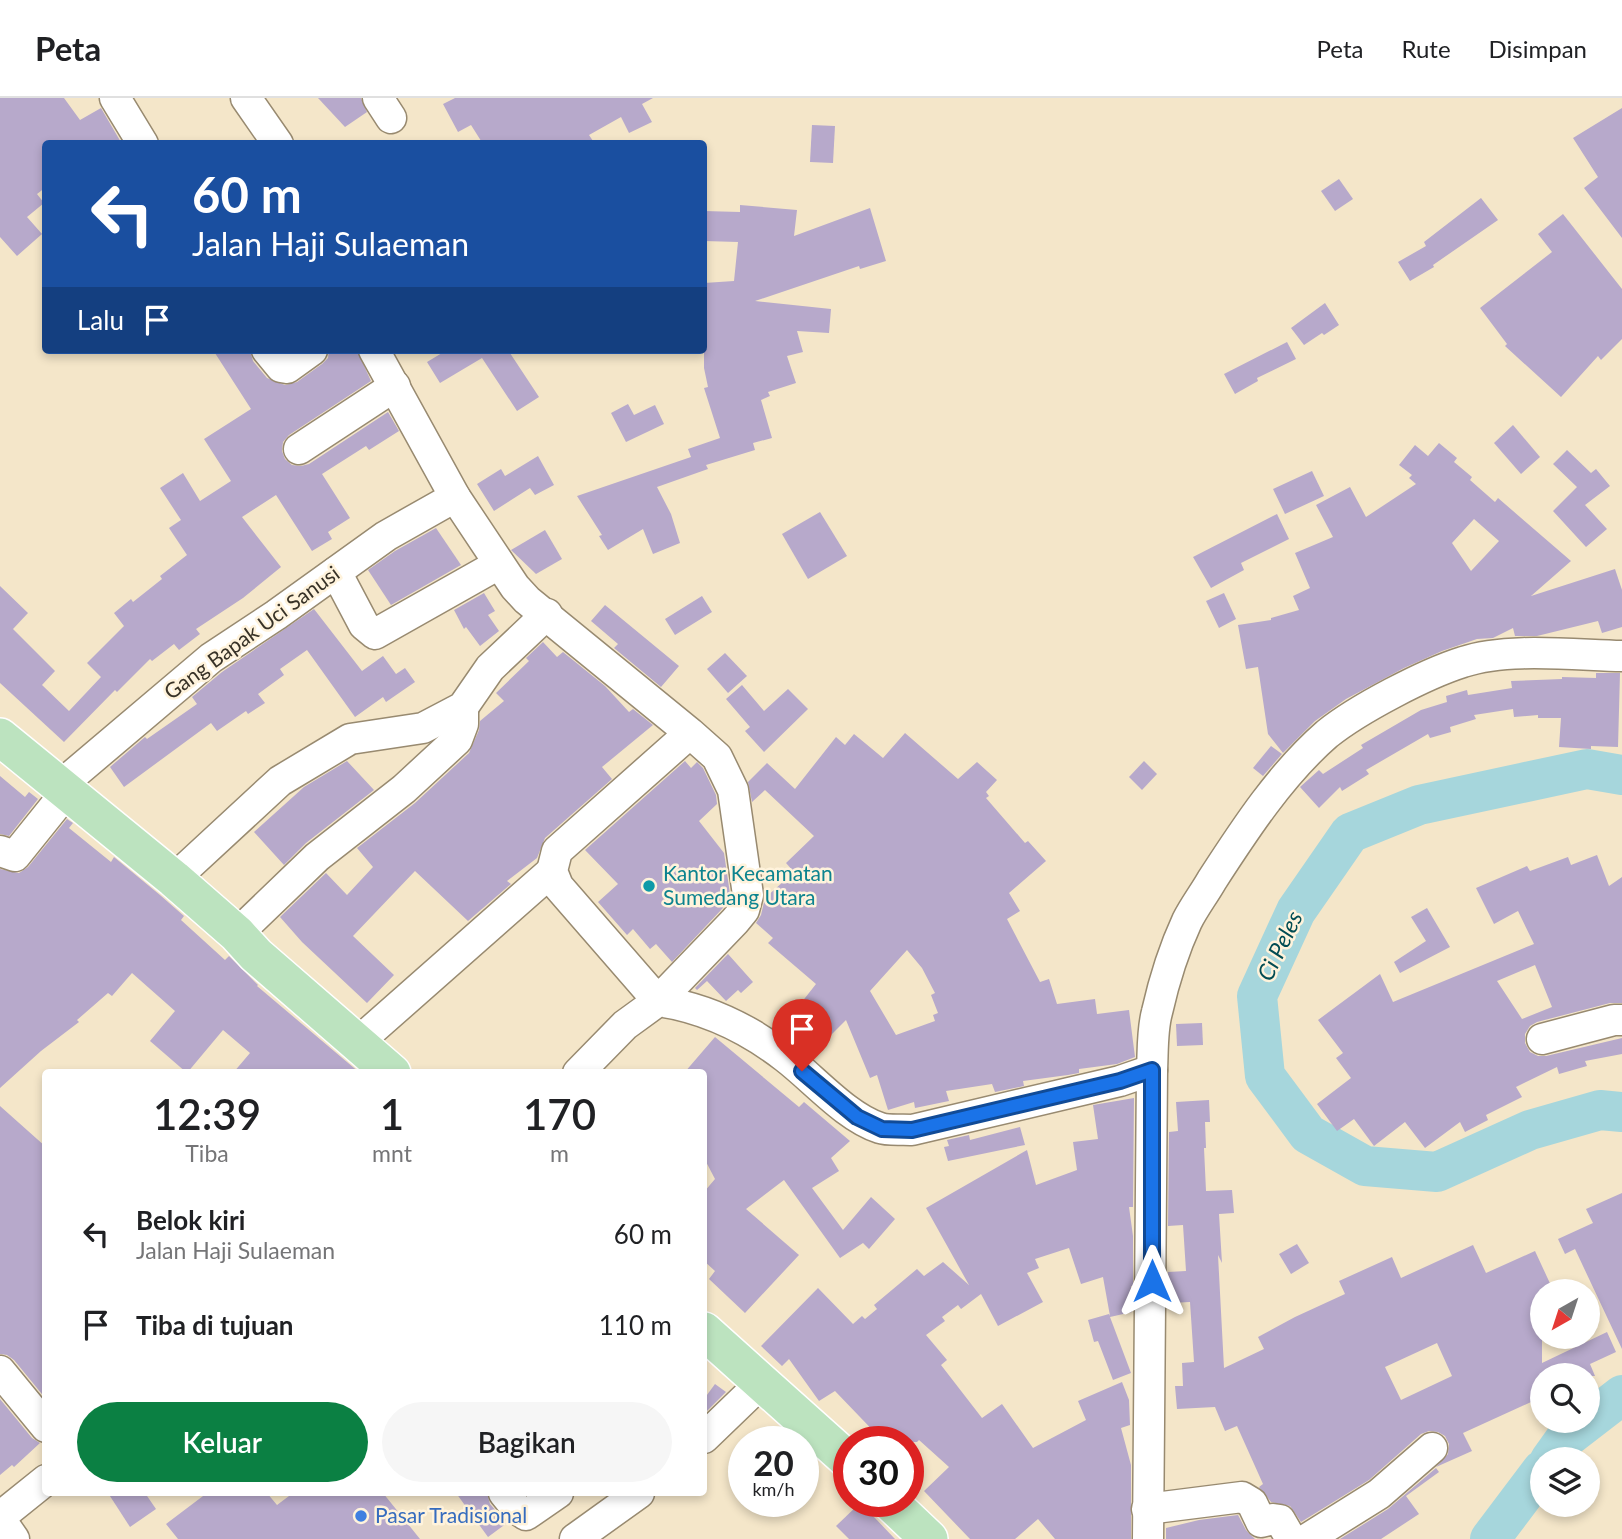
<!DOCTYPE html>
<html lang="id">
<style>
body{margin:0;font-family:Lato,sans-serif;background:#f6f6f6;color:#202124;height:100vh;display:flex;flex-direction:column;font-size:26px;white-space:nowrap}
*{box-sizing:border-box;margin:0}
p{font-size:23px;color:#757577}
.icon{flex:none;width:38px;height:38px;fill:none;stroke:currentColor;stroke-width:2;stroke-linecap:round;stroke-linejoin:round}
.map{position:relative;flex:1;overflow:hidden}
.panel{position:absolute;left:42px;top:971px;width:665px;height:427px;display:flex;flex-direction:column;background:#fff;border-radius:7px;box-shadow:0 4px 10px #0003}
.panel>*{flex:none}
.top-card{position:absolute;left:42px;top:42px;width:665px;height:214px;border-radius:7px;box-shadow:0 4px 10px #0003;background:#1a4fa0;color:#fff;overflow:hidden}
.needle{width:46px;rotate:219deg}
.controls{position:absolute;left:1530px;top:1181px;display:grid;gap:14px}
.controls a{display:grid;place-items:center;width:70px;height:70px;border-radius:50%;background:#fff;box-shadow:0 4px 10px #0003;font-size:35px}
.speed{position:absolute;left:728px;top:1328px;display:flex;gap:14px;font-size:35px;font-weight:700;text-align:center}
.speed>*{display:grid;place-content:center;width:91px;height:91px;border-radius:50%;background:#fff;box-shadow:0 4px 10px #0003;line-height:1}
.speed small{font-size:18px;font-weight:400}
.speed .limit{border:10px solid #d22;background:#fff;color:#111}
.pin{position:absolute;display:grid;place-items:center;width:60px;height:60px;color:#fff;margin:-72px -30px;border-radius:50% 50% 50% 0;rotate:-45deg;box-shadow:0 0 7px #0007}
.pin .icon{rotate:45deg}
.me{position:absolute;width:77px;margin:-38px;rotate:0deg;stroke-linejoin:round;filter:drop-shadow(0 0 5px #0008)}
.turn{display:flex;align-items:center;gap:24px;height:147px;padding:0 35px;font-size:32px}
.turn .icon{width:91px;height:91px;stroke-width:2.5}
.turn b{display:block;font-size:49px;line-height:60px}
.then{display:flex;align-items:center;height:66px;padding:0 35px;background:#0003;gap:14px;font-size:26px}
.eta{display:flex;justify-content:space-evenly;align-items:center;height:119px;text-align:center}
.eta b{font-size:42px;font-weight:600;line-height:49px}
.primary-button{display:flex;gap:14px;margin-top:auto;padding:14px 35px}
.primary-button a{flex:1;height:80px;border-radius:42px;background:#0b8043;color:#fff;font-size:28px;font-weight:600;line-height:80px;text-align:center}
.primary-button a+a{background:#f6f6f6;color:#202124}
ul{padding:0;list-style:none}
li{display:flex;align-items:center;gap:21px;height:91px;padding:0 35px}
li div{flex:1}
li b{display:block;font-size:26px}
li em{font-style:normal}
header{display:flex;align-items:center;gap:42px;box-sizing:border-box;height:98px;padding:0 35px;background:#fff;border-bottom:2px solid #e0e0e0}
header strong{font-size:33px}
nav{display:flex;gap:38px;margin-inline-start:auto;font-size:24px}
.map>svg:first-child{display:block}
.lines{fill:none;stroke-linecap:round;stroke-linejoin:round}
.river{stroke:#a6d6dc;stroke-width:40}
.building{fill:#b7a9cb;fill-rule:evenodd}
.minor-casing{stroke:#988a70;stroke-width:33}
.major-casing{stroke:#fff;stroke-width:40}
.minor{stroke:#fff;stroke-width:30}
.major{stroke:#bce3bf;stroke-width:37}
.route-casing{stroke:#114b97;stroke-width:18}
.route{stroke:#1a73e8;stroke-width:12}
.culture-dot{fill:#0f9aa8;stroke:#fff3dc;stroke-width:2.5}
.shop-dot{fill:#3f7fe0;stroke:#fff3dc;stroke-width:2.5}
.labels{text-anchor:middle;stroke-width:5;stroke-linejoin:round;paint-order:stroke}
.street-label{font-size:21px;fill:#383227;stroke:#fff3dc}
.culture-label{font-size:21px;fill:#0d838f;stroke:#fff3dc;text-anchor:start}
.shop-label{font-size:21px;fill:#366cbe;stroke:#fff3dc;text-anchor:start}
.water-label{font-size:23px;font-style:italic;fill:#014c53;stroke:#fff3dc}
</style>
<header>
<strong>Peta</strong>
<nav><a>Peta</a><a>Rute</a><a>Disimpan</a></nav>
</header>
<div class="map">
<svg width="1622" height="1441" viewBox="0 0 1622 1441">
<rect width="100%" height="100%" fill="#f4e6c9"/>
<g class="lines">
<g class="river">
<polyline points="1622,677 1587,671 1419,707 1350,735 1296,813 1257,898 1265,978 1308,1036 1365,1068 1437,1074 1530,1032 1600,1012 1622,1014"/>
<polyline points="1550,1362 1565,1341 1622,1297"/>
<polyline points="1490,1441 1542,1372"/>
</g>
</g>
<g class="building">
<polygon points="0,0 64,0 80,22 101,10 122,46 46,46 46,89 37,96 44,105 27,119 42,136 17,158 0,139"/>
<polygon points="318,0 361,0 367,14 345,29"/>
<polygon points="455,0 653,0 642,6 652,24 629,35 621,19 589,37 595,46 483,46 471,27 458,34 443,6"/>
<polygon points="1622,10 1622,140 1584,90 1598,79 1573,40"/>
<polygon points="812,27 835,28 833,65 810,64"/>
<polygon points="1339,81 1353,101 1335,113 1321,93"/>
<polygon points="1481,100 1498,122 1433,167 1434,169 1410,183 1398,164 1426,148 1424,144"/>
<polygon points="740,107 797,112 794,138 870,110 886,163 860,171 859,168 755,203 831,211 829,235 797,233 803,254 787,258 796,285 768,294 770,298 761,302 772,340 753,345 755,352 706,367 708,371 657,389 671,416 680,445 653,456 643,431 608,452 599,438 602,437 577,398 691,359 688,351 720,340 704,290 708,289 704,270 704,185 734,183 738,144 704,143 704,113 740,114"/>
<polygon points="1563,116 1622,191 1622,241 1601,262 1598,258 1561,299 1505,248 1507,246 1480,210 1552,154 1538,136"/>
<polygon points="1325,205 1339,227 1324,237 1322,235 1304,247 1291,230"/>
<polygon points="1287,244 1296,261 1257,280 1258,283 1235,296 1224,276"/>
<polygon points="213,252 250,252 253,263 267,280 285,287 297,284 322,266 328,260 329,252 357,252 371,283 289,337 283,344 282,353 285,361 292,367 301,368 309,366 388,314 399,333 369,352 366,348 322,376 350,420 328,434 332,441 312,453 276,397 242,419 281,469 243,500 196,531 200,536 179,552 174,546 152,563 150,561 117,594 115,592 64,644 0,585 0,488 28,515 13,531 55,573 42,587 69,613 101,579 87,565 124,528 114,515 131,501 133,504 162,481 160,478 187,457 169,430 181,422 160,390 183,375 200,403 231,383 204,341 251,311"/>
<polygon points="447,252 508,252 539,299 517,313 482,260 440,285 427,264"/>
<polygon points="628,306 634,317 655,307 664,326 626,344 611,315"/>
<polygon points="1513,327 1540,359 1521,376 1494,345"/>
<path d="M1439 345 1457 360 1454 364 1472 379 1470 382 1495 404 1498 400 1571 463 1531 498 1615 471 1622 492V529L1602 535 1598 523 1537 538H1515L1513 530 1493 540 1477 541 1442 553 1404 570 1346 601 1315 623 1283 655 1268 636 1258 569 1246 571 1238 527 1271 522V520L1299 512 1293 498 1310 490 1295 455 1333 439 1316 407 1350 389 1366 419 1416 386 1409 380 1412 377 1399 367 1415 347 1428 358ZM1474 421 1499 443 1471 473 1452 445Z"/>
<polygon points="1567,352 1591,375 1596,371 1610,388 1585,407 1607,431 1586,449 1553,413 1577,389 1553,366"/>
<polygon points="538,358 554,387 535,397 530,390 494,413 477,386 501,371 505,378"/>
<polygon points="1312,373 1324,398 1285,416 1273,391"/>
<polygon points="820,414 847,458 808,481 782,436"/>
<polygon points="1277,416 1289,441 1241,465 1244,472 1211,490 1193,459"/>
<polygon points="436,430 461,467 391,507 368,472 395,453"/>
<polygon points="545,432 562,461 536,476 511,452"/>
<polygon points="484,495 495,513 488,517 499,533 480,548 466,529 464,531 454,512"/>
<polygon points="1224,495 1236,521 1219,530 1206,503"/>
<polygon points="702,498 712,514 675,537 665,521"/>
<polygon points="605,507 679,568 661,589 614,550 618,546 591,523"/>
<polygon points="314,511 362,573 383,558 396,576 405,570 415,584 386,604 383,599 355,619 307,552 280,571 284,577 258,596 265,605 248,616 246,613 217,633 211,625 124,689 110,669 145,639 147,641 197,606 192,599 222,574"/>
<polygon points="543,544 557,559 563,554 605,588 629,614 633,611 653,627 602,669 612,681 545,740 537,760 507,783 511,786 468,823 415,773 353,838 394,877 367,905 302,844 280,819 326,775 347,797 373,769 357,750 415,705 469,655 479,632 480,623 504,603 496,595 529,563 526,560"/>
<polygon points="725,555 747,578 728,595 707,571"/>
<polygon points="1596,575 1620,575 1618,649 1591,648 1591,651 1559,649 1561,620 1538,620 1538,617 1514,619 1513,611 1474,617 1476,621 1450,629 1451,634 1430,640 1428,636 1366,672 1369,676 1342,693 1340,689 1319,710 1300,689 1319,672 1323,676 1363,650 1361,647 1421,612 1447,604 1446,598 1467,592 1468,597 1512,590 1511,583 1562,581 1562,579 1596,580"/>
<polygon points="742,587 764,613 788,591 808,611 764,654 745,633 750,629 726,601"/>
<path d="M905 635 958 681 977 664 997 682 986 694 989 698 986 700 1025 745 1028 743 1046 763 1009 795 1020 813 1007 821 1040 884 1049 881 1057 906 1095 901 1097 916 1129 912 1135 959 1117 966 1079 971V975L1068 977 1023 983 1024 988 995 994 992 986 946 993 949 1003 915 1010 914 1004 888 1012 877 977 870 980 846 922 828 940 811 925 799 940 783 928 816 886 768 845 773 840 756 825 761 817 765 800 794 774 786 765 814 738 765 692 752 704 748 684 767 665 795 691 836 639 845 647 854 636 883 660ZM907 852 922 870 935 895 931 897 938 915 933 917 935 923 896 937 870 893Z"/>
<polygon points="1271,648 1282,656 1263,678 1253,670"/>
<polygon points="347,663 374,692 306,745 284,767 254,734 304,689"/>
<polygon points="685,663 691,670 697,664 703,670 716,697 717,706 699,723 724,755 730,796 728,804 722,811 672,864 656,846 650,851 633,831 627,837 598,804 618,786 585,752"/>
<polygon points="1144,663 1157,676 1142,692 1129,679"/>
<polygon points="0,678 25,699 29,694 38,701 9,738 0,736"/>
<polygon points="67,721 73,725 69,730 111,764 114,759 160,797 184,818 181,822 225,862 229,858 258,887 257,888 360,975 233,975 250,955 223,932 187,975 150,943 175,913 132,875 112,898 108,895 77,922 79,924 41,953 0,990 0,771 19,775 28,769"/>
<path d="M1597 757 1609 788 1622 779V905H1610L1537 924 1530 928 1525 936V945L1530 954 1538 958H1546L1622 940V956L1585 963 1587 968 1559 976 1557 969 1516 989 1522 999 1486 1017 1488 1022 1465 1034 1460 1024 1425 1050 1405 1024 1374 1048 1354 1021 1337 1033 1317 1006 1351 980 1336 960 1343 955 1318 922 1380 876 1393 904 1534 846 1518 813 1494 826 1476 790 1527 768 1530 773 1568 759 1571 767ZM1535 867 1552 909 1522 921 1497 883Z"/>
<polygon points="1427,810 1450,849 1400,875 1394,864 1426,843 1411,819"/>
<polygon points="728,856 753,884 741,895 738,892 726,903 707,883 697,892 695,890"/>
<polygon points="1202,925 1203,947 1177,948 1176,926"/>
<polygon points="715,939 799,1009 804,1004 850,1043 831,1060 839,1073 812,1090 843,1132 871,1099 895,1121 869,1151 863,1145 840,1160 784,1082 746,1111 799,1157 745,1215 709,1181 715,1173 704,1163 704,1094 715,1081 704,1060 704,975 684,975"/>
<polygon points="1134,1000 1133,1109 1129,1109 1133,1138 1133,1188 1131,1188 1132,1214 1110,1219 1131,1275 1113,1282 1098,1243 1094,1244 1088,1222 1109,1216 1110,1218 1103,1179 1081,1186 1069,1150 1035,1161 1039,1170 1027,1175 1043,1204 998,1228 981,1196 961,1211 958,1207 942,1219 945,1223 926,1237 947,1262 941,1267 982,1320 1002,1306 1033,1350 1086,1322 1078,1303 1122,1284 1129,1302 1130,1327 1121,1330 1131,1367 1131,1441 1055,1441 1038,1421 1015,1441 970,1441 924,1393 949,1369 919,1342 917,1344 884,1344 835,1293 819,1303 789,1261 782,1268 761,1248 818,1190 853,1226 862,1218 865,1221 877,1211 874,1207 917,1171 924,1178 943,1164 969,1187 926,1110 1027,1052 1036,1087 1077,1072 1073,1044 1098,1041 1093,1007"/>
<path d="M1209 1002 1210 1024H1205L1206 1050H1204L1206 1093 1232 1092 1234 1115 1219 1116 1222 1165 1218 1157 1224 1270 1264 1251 1258 1239 1295 1219 1345 1196 1339 1183 1392 1159 1401 1180 1473 1147 1486 1175 1535 1153 1554 1194H1542V1265L1607 1234 1616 1254 1590 1266 1595 1278H1542V1299L1463 1335 1472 1353 1436 1369 1448 1356 1449 1346 1445 1338 1438 1334 1429 1333 1421 1336 1369 1382 1301 1424 1290 1408 1271 1404 1259 1389 1263 1386 1237 1328 1225 1333 1215 1309 1177 1311 1175 1288H1183L1182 1265 1194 1264 1190 1204 1170 1205 1168 1174 1186 1173 1183 1127 1168 1128 1169 1034 1178 1033 1176 1004ZM1437 1245 1452 1278 1401 1302 1385 1269Z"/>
<polygon points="0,1008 46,1049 46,1301 14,1262 7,1257 0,1256"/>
<polygon points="1020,1029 1025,1047 948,1063 944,1049 949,1048 947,1042 969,1037 970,1042"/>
<polygon points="1622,1095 1622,1251 1575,1151 1565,1156 1558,1141 1593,1125 1586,1111"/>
<polygon points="1297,1146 1309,1165 1291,1176 1279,1156"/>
<polygon points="715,1286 726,1294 704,1316 704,1301"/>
<polygon points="0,1301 32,1340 40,1345 14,1369 12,1367 0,1377"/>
<polygon points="1436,1370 1439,1374 1406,1398 1419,1416 1381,1441 1340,1441 1388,1411"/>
<polygon points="108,1395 145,1395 156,1411 130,1429"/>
<polygon points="207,1395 267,1395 277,1407 293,1395 383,1395 420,1441 178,1441 166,1426"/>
<polygon points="456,1395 487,1395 490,1406 507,1425 488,1439"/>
<polygon points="859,1406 875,1420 895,1441 849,1441 836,1428"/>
<polygon points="1238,1417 1246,1432 1255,1441 1166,1441 1166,1430 1199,1422"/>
</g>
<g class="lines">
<defs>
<g id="minor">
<polyline points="115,0 143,46"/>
<polyline points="246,0 278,46"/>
<polyline points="378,0 391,20"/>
<polyline points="267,252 281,269 287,270 312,252"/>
<polyline points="374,252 455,399 515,489 527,502 690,635 557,753 552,773 558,788 658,903 735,823 744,812 748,797 733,692 717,659 690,635"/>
<polyline points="299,351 395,288"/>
<polyline points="336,474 364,527 375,536 499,466"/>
<polyline points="61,687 211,560 276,517 386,438 455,399"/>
<polyline points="0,753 15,758 60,702 69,695"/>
<polyline points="174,781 280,683 350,641 423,630 463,609 490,570 547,516"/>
<polyline points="237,836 317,759 404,691 457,642 463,626 463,609"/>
<polyline points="1542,941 1614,922 1622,922"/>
<polyline points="357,945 552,773"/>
<path d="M578 975 625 927 658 903C706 910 746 929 785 959 814 981 846 1019 880 1030 889 1033 902 1031 912 1032L1120 983 1152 972"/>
<polyline points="0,1273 46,1329"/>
<polyline points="704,1340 761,1285"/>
<polyline points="504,1395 517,1411 526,1417 558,1395"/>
<polyline points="1147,1411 1242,1399 1252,1405 1261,1424 1273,1421 1280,1422 1291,1441"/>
<polyline points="0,1419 46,1382"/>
<polyline points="0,1421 14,1441"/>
<polyline points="575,1441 639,1395"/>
<path d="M1148 1441 1152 972C1153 953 1152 932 1157 914 1164 883 1174 851 1187 823 1194 809 1204 796 1212 782 1245 731 1281 676 1327 636 1358 611 1425 576 1463 564 1507 549 1575 557 1622 558"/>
<polyline points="1307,1441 1379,1396 1432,1350"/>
</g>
<g id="major">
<polyline points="0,639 174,781 237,836 256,857 392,975"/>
<polyline points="704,1233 849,1363"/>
<polyline points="890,1404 929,1441"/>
</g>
</defs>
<use href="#minor" class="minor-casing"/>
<use href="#major" class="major-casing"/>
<use href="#minor" class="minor"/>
<use href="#major" class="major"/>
</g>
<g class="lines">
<defs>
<polyline id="route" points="802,973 857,1019 882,1031 912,1032 1120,983 1152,972 1152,1183"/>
</defs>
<use href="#route" class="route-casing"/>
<use href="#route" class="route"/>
</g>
<circle class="culture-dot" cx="649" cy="788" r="7"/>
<circle class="shop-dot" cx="361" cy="1418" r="7"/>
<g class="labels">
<g class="street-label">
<text transform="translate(252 535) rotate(-36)" y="7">Gang Bapak Uci Sanusi</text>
</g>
<g class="culture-label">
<text x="663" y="783">Kantor Kecamatan<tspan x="663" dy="24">Sumedang Utara</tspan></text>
</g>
<g class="shop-label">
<text x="375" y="1425">Pasar Tradisional</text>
</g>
<g class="water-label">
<text transform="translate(1280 848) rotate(-64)" y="8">Ci Peles</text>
</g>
</g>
</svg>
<div class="controls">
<a><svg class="needle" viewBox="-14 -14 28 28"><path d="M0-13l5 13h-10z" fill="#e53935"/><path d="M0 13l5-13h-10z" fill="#757577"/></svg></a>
<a><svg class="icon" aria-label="search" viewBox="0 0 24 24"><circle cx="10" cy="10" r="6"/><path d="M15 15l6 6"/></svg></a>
<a><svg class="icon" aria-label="layers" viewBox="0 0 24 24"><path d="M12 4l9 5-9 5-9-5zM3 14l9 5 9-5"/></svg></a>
</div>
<div class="speed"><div>20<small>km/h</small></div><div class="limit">30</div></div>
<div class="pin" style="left:802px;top:973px;background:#d93025"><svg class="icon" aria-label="arrive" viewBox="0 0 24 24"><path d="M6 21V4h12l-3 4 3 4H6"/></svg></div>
<svg class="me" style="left:1152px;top:1183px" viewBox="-20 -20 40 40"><path d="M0-17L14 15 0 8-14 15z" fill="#1a73e8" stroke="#fff" stroke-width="4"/></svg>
<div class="top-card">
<div class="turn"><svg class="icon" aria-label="left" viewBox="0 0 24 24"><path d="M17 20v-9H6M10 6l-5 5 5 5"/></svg><div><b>60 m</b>Jalan Haji Sulaeman</div></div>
<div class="then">Lalu<svg class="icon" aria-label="arrive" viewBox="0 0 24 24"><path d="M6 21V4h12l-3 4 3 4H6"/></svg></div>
</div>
<section class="panel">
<div class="eta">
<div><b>12:39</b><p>Tiba</p></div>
<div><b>1</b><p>mnt</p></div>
<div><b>170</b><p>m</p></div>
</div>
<ul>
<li><svg class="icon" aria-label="left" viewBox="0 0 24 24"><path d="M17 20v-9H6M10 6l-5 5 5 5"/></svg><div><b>Belok kiri</b><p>Jalan Haji Sulaeman</p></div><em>60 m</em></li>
<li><svg class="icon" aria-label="arrive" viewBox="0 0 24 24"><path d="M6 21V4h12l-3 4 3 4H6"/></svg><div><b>Tiba di tujuan</b></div><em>110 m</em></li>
</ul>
<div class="primary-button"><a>Keluar</a><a>Bagikan</a></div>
</section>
</div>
